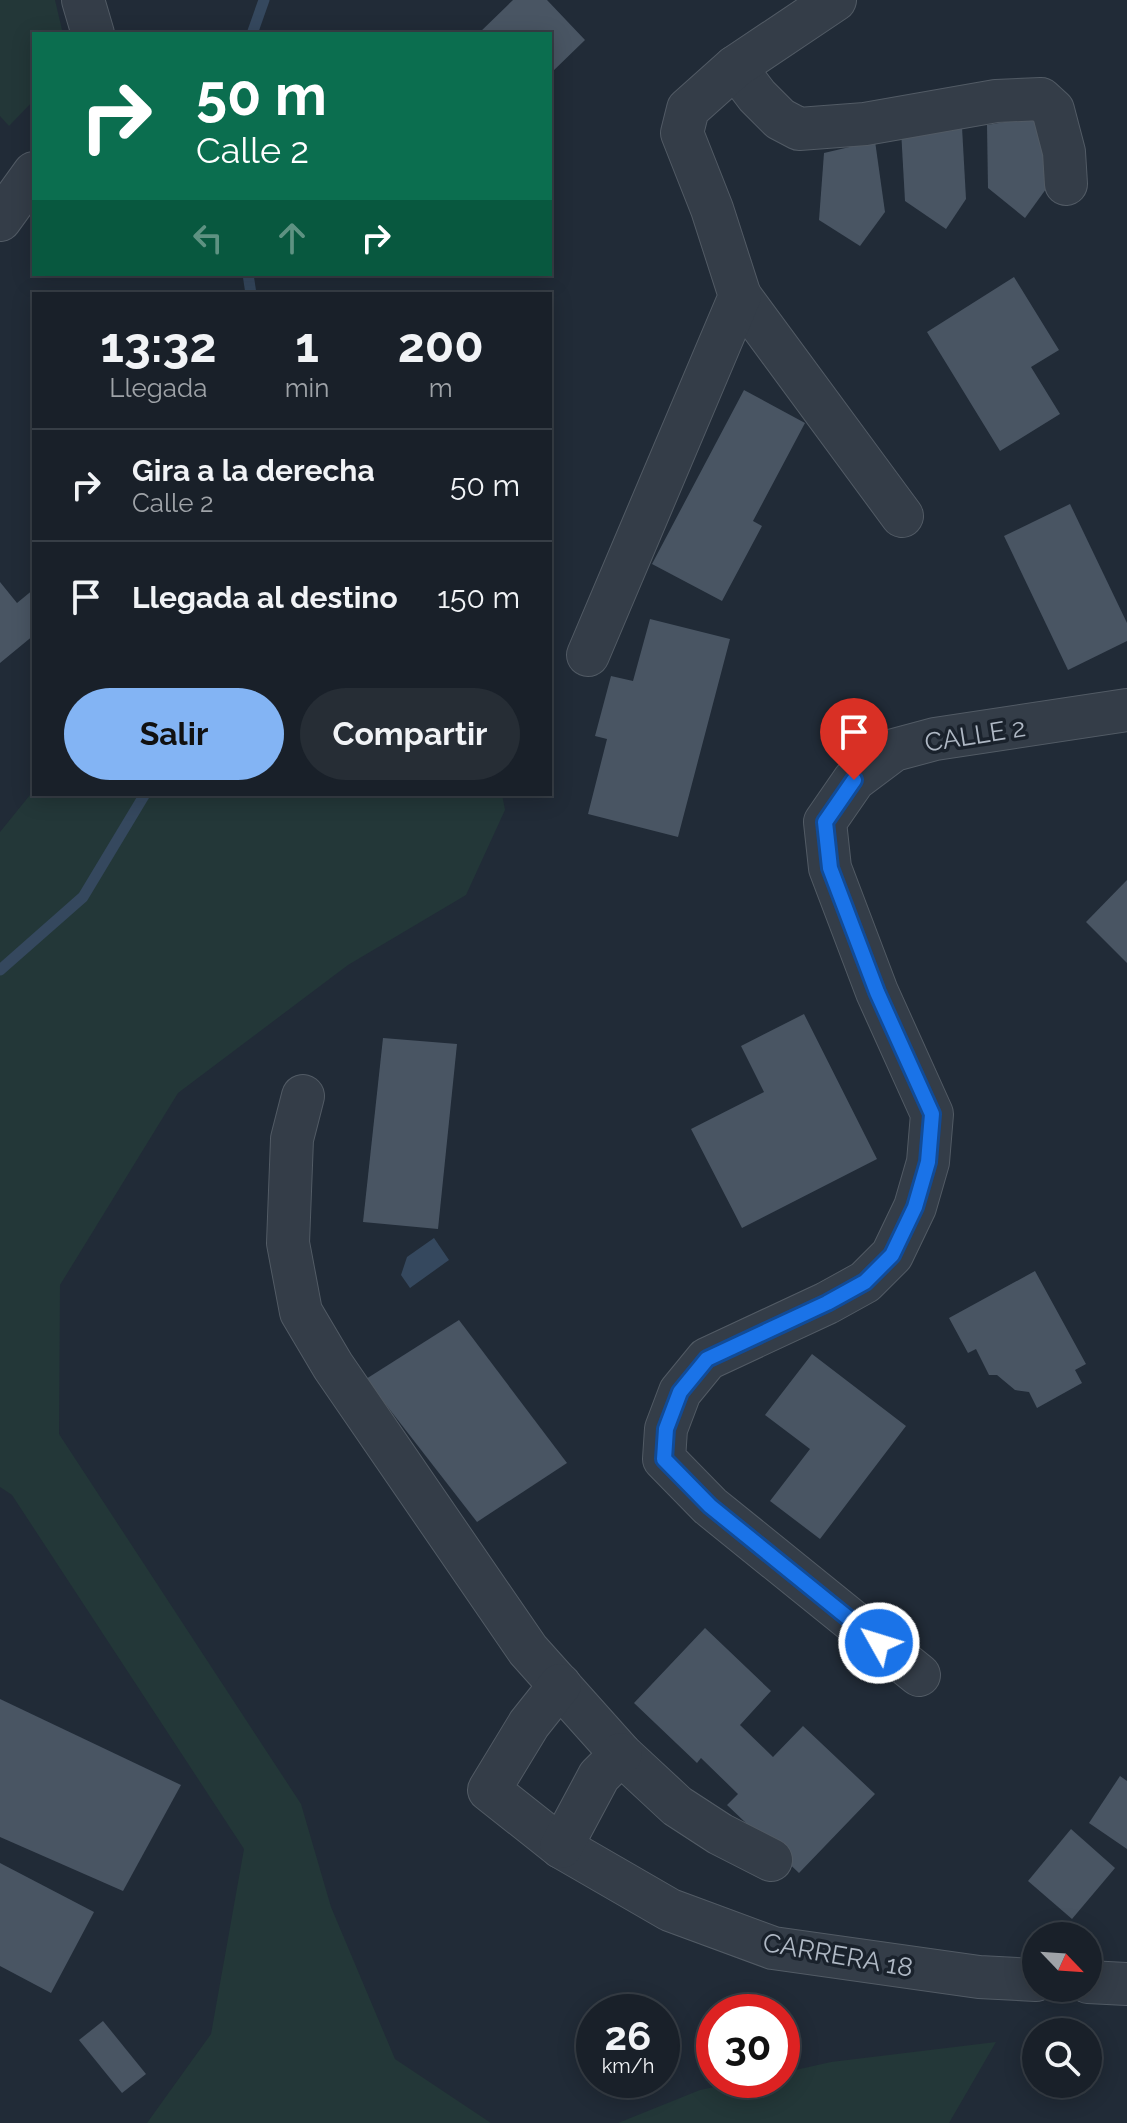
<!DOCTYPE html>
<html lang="es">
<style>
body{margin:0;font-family:Raleway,sans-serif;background:#262d35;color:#f1f3f6;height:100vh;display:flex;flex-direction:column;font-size:30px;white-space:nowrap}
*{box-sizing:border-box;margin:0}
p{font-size:26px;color:#9fa3a8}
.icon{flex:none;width:44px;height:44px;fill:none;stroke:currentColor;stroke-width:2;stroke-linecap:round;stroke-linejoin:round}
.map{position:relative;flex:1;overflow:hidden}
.panel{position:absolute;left:32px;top:292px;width:520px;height:504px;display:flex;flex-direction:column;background:#192029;border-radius:0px;box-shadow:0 4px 20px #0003,0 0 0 2px #373e46}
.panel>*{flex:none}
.hud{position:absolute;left:32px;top:32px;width:520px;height:244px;border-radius:0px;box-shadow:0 4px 20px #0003,0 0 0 2px #373e46;background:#0b6e4f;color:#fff;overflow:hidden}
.needle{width:52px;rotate:115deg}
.controls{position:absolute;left:1022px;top:1922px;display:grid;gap:16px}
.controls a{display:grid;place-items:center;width:80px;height:80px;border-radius:50%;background:#192029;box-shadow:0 4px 20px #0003,0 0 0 2px #373e46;font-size:40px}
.speed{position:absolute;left:576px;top:1994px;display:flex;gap:16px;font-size:40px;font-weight:700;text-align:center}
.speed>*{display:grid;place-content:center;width:104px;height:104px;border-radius:50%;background:#192029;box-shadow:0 4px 20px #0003,0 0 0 2px #373e46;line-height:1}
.speed small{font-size:20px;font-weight:400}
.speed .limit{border:12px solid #d22;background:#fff;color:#111}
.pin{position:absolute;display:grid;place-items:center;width:68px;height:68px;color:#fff;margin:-82px -34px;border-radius:50% 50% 50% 0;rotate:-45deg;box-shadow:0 0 8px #0007}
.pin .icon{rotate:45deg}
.me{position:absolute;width:88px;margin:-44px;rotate:309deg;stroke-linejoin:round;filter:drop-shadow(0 0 6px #0008)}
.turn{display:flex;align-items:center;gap:28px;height:168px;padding:0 32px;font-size:36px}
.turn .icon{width:104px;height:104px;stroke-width:2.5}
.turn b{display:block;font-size:56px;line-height:68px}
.lanes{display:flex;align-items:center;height:76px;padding:0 32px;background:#0003;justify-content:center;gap:40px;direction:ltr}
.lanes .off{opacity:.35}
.eta{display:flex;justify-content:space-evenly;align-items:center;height:136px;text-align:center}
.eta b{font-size:48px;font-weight:700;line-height:56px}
.action{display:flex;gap:16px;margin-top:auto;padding:16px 32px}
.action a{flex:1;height:92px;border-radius:48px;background:#83b4f4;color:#111;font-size:32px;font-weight:700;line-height:92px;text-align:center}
.action a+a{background:#262d35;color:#f1f3f6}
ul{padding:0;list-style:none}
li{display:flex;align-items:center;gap:24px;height:112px;padding:0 32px;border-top:2px solid #373e46}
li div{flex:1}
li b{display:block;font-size:30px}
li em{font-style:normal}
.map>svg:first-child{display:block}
.green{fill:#233738}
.water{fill:#35485e}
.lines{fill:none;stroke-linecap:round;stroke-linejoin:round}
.stream{stroke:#35485e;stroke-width:11}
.building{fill:#495563}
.minor-casing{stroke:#525b65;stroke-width:44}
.minor{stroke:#343d48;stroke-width:42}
.route-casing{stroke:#114b97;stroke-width:20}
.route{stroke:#1a73e8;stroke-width:14}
.labels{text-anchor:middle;stroke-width:7;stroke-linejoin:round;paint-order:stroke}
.street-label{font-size:26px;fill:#afb8c4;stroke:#1a222c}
</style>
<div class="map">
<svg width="1127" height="2123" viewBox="0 0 1127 2123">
<rect width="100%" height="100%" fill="#212b37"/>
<g class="green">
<polygon points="0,0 55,0 63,34 34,34 34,100 9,126 0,116"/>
<polygon points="34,790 34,794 502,794 505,810 466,895 348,965 178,1093 60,1285 59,1434 301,1804 331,1907 395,2059 491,2123 147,2123 211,2034 244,1849 12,1495 0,1487 0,832"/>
<polygon points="996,2042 949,2123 618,2123 700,2090 748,2080 782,2080 782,2073 831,2062"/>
</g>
<polygon class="water" points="434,1238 449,1260 410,1288 401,1275 407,1257"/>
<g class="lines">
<g class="stream">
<polyline points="252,34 264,0"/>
<polyline points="248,274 251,294"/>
<polyline points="0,970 83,897 145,794"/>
</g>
</g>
<g class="building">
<polygon points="513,0 547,0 585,40 550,74 550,34 478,34"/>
<polygon points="1041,116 1054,178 1025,218 988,188 987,125"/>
<polygon points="962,127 966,199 946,229 905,201 901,130"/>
<polygon points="875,141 885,212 860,246 819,220 824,153"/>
<polygon points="1014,277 1059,350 1031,367 1060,414 1000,451 927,332"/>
<polygon points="744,390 805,423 753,521 762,526 722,601 652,564"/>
<polygon points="1070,504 1127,623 1127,641 1068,670 1004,536"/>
<polygon points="0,582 17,603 34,589 34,635 0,663"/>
<polygon points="650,619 730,639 678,837 588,814 607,739 595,736 611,676 633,681"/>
<polygon points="1127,880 1127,963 1086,922"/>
<polygon points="804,1014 877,1159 742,1228 691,1129 764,1092 741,1046"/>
<polygon points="383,1038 457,1044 438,1229 363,1222"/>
<polygon points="1035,1271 1086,1364 1075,1370 1082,1383 1037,1408 1029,1392 1015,1390 997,1375 989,1375 976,1349 968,1353 949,1318"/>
<polygon points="459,1320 567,1463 477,1522 366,1379"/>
<polygon points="812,1354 906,1426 820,1539 770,1501 810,1449 765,1415"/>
<polygon points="705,1628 771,1691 740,1725 773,1757 803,1726 875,1794 799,1873 727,1805 738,1794 701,1758 697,1763 634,1703"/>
<polygon points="0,1699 181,1785 123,1891 0,1837"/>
<polygon points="1120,1776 1127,1781 1127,1849 1089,1823"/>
<polygon points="1071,1829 1115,1868 1072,1919 1028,1881"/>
<polygon points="0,1863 94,1912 51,1993 0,1966"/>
<polygon points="103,2021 146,2074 122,2093 79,2040"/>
</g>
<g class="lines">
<defs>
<g id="minor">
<polyline points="83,0 93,34"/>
<polyline points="735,67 757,96 780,119 799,129 865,124 996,101 1041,99 1053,110 1064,152 1066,184"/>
<polyline points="0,220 34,173"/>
<polyline points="740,296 902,516"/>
<polyline points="588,655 740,296 712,209 682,133 688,109 735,67 835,0"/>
<polyline points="303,1096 292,1139 288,1243 301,1312 333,1366 528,1650 621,1754 677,1806 720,1834 771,1860"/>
<polyline points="919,1675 710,1506 664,1459 666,1429 680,1392 707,1359 827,1303 865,1282 892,1255 915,1207 928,1162 932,1114 877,992 830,868 825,822 854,780 894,750 935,739 1127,710"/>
<polyline points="560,1685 529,1724 489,1790 561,1847 670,1910 773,1948 979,1977 1036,1980"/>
<polyline points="561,1847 599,1776 621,1754"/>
<polyline points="1088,1982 1127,1984"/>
</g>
</defs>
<use href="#minor" class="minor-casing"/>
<use href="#minor" class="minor"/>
</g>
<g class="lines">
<defs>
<polyline id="route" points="854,780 825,822 830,868 877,992 932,1114 928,1162 915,1207 892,1255 865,1282 827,1303 707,1359 680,1392 666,1429 664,1459 710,1506 879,1643"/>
</defs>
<use href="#route" class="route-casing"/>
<use href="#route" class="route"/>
</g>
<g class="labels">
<g class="street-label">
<text transform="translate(975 735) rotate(-9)" y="9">CALLE 2</text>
<text transform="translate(838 1955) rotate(10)" y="9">CARRERA 18</text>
</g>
</g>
</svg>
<div class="controls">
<a><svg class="needle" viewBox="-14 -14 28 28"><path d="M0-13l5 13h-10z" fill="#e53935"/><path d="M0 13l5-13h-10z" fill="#9fa3a8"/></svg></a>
<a><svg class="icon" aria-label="search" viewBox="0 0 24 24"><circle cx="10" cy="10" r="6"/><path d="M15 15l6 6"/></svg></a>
</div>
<div class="speed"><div>26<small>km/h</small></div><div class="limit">30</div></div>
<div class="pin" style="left:854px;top:780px;background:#d93025"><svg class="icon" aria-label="arrive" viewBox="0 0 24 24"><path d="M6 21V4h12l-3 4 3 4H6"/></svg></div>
<svg class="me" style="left:879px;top:1643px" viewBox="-20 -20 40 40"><circle r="17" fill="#1a73e8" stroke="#fff" stroke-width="3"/><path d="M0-11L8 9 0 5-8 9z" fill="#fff"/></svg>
<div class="hud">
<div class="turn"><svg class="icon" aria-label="right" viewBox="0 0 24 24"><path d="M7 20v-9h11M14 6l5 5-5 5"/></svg><div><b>50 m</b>Calle 2</div></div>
<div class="lanes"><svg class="icon off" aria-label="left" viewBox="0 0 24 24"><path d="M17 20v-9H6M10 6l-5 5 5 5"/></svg><svg class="icon off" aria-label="ahead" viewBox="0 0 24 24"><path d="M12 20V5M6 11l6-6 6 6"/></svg><svg class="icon" aria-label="right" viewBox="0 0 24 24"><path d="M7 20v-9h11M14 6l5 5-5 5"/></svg></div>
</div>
<section class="panel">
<div class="eta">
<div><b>13:32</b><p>Llegada</p></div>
<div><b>1</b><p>min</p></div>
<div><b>200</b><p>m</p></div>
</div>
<ul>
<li><svg class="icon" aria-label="right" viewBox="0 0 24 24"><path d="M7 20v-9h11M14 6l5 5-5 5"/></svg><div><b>Gira a la derecha</b><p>Calle 2</p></div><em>50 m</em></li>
<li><svg class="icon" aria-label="arrive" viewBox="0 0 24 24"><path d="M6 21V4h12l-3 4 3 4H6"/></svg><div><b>Llegada al destino</b></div><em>150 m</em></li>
</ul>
<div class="action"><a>Salir</a><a>Compartir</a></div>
</section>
</div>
